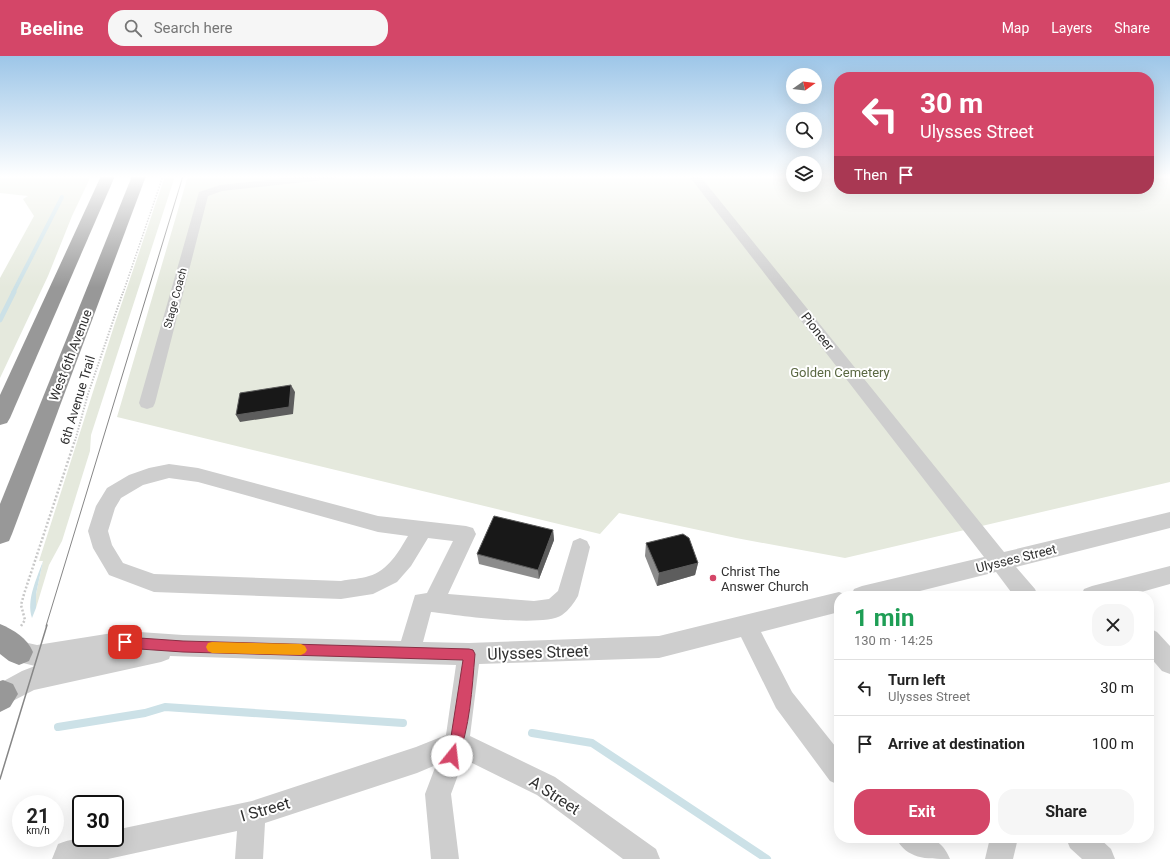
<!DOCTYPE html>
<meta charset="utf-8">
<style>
body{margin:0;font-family:Roboto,sans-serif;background:#f6f6f6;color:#222;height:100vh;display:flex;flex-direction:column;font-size:15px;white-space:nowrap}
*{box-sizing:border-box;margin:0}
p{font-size:13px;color:#767676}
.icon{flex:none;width:22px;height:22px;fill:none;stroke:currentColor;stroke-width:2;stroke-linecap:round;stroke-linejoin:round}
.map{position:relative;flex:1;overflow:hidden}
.drawer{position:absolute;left:834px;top:535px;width:320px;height:252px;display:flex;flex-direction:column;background:#fff;border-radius:16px;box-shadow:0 4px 16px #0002}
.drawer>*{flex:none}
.hud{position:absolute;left:834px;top:16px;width:320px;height:122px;border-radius:16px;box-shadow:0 4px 16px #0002;background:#d44668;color:#fff;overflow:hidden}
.needle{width:26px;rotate:76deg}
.fabs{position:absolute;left:786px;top:12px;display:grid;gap:8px}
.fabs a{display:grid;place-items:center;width:36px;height:36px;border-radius:50%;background:#fff;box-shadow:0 4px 16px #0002;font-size:20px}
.speed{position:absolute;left:12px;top:739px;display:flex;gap:8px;font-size:20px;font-weight:700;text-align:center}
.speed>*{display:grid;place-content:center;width:52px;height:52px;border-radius:50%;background:#fff;box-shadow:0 4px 16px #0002;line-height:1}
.speed small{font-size:10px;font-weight:400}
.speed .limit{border:2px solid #111;border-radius:6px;background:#fff;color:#111}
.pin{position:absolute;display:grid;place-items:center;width:34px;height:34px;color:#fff;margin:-17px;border-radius:8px;box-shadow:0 2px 6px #0006}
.me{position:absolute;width:44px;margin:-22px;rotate:16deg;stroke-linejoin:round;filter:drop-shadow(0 0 3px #0008)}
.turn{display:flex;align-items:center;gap:14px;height:84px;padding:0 20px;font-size:18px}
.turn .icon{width:52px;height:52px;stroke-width:2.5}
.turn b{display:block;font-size:28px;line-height:34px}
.then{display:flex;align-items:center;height:38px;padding:0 20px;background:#0003;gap:8px;font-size:15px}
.round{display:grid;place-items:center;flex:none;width:42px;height:42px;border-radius:16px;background:#f6f6f6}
.overview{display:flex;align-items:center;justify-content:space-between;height:68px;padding:0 20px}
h1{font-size:24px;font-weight:700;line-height:30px;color:#1e9e55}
.action{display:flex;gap:8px;margin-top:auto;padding:8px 20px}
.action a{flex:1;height:46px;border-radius:16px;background:#d44668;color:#fff;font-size:16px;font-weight:700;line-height:46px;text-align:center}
.action a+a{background:#f6f6f6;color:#222}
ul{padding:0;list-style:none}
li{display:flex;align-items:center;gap:12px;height:56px;padding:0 20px;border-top:1px solid #e0e0e0}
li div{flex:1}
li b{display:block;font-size:15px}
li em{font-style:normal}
header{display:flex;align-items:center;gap:24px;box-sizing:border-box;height:56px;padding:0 20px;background:#d44668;color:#fff}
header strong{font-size:19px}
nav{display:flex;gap:22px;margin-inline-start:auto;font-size:14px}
.search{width:280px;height:36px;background:#f6f6f6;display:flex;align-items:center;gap:10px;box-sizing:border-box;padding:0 14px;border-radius:16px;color:#767676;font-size:15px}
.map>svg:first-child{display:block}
.green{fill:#e5e9dd}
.water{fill:#cce1e7}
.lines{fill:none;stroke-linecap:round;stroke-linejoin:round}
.stream-far2{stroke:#cce1e7;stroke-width:4}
.stream-far1{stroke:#cce1e7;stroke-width:5}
.stream{stroke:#cce1e7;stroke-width:8}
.path-far2{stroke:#c8c8c8;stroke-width:1.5;stroke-dasharray:1.5 1.5;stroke-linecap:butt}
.path-far1{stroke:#c8c8c8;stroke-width:2;stroke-dasharray:1.5 1.5;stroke-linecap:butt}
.path{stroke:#c8c8c8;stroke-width:2.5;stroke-dasharray:2 2;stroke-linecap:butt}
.minor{fill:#cecece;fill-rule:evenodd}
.highway{fill:#989898;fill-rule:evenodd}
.tram-far1{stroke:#868686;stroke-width:1}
.tram{stroke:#868686;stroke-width:1.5}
.wall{fill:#8c8c8c}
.shaded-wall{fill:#5d5d5d}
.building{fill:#181818;stroke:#5d5d5d}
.route{fill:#d44668;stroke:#8a2e44}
.slow{fill:#f59e0b}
.poi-dot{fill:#d44668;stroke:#fff;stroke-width:1.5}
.labels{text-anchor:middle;stroke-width:4;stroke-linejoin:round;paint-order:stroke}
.far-street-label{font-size:11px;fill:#313131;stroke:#fff}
.street-label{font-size:13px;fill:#313131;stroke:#fff}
.park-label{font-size:13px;fill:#5a6842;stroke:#fff}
.poi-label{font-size:13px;fill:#313131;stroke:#fff;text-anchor:start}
.near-street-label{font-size:16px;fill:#313131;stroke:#fff}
</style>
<header>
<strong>Beeline</strong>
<div class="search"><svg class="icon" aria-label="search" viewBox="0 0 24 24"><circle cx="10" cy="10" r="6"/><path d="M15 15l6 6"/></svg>Search here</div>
<nav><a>Map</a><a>Layers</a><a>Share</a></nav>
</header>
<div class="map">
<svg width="1170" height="803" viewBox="0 0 1170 803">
<rect width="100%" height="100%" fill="#fff"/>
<g class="green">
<polygon points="0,120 91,120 72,160 48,220 0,322 0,222 34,160 23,143 28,140 0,137"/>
<polygon points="165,120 175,120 91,379 90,395 62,485 49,509 36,552 36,538 43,505 39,505 114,270"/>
<polygon points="188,120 793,120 793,129 815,129 815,120 839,120 839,133 1149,133 1149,120 1170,120 1170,426 845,502 736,482 619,457 600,478 117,361"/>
</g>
<path class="water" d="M43 505 36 538V552L32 562C26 544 37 522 43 505Z"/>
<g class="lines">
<polyline class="stream-far2" points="13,237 62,141"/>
<polyline class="stream-far1" points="0,264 14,236"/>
<g class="stream">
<polyline points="58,671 145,657 165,651 403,667"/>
<polyline points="532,677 592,687 767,803"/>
</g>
<polyline class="path-far2" points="123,237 163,120"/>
<polyline class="path-far1" points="75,385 88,338 123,236"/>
<polyline class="path" points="21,570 25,564 21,549 24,538 75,384"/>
<g class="minor">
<polygon points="305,120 339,120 333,123 222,135 208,140 155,347 153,351 147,353 141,351 139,347 199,136 220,129"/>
<polygon points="689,120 700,120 1004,496 1170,456 1170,472 1016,511 1035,533 1038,540 1014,540 996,516 900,540 851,540 854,533 862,530 984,501"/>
<path d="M169 408 198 412 378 460 466 470 473 472 476 478 448 538 534 545 549 543 558 535 573 485 580 482 587 485 590 491 578 540C574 547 569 554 562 559 542 572 457 559 431 556L423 586 469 587 659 580 839 536 847 539 839 540V556L761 576 792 636 839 695V729L830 725 776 652 741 581 659 602 479 608 470 680 555 721 656 793 660 803H623L537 739 464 703 451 738 459 803H431L425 738 436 709 417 717 265 767 263 803H235L237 775 108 803H52L58 788C77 780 94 782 115 782V774L252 745 416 691 446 679 456 609 170 600 169 603 161 606 34 634 3 650 0 649V627L22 615 35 610 11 604 8 596 11 588 19 585 37 589 125 575 183 579 401 585 415 539 427 537 453 485 428 482 411 510 397 526 373 538 341 543 154 536 109 519 93 492 88 475 96 450 107 432 129 419 149 412ZM169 422 198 426 378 476 408 480C399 495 388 515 369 520 361 523 350 523 341 525L154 518 123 507 112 489 108 475 115 452 121 442 143 429Z"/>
<polygon points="1170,510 1170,528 1127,540 1081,540 1084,533 1092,530"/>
<polygon points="1149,572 1157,576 1170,590 1170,618 1162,615 1149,600"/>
<path d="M896 782C921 782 939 776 950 803 925 803 907 803 896 782Z"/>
<polygon points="990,782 1018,782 1013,803 985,803"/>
<polygon points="1066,782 1099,782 1111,793 1115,803 1082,803 1070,792"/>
</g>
<g class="highway">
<polygon points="101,120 115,120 10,362 7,367 0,369 0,339"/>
<polygon points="132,120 146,120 12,478 9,485 0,488 0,448"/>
<path d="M0 568C14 574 27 582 33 596L29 605 19 609 9 605 0 598Z"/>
<polygon points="3,624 13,628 18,638 10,651 0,656 0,625"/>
</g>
<polyline class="tram-far1" points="46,570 183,120"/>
<polyline class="tram" points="0,723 47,569"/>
</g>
<g class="wall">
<polygon points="553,474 554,484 539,523 479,508 477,498"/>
<polygon points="646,487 698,507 695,519 657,530 645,500"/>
</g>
<g class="shaded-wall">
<polygon points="291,329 295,336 293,358 240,366 236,359"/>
<polygon points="553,474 554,484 539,523 538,514"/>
<polygon points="698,507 695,519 657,530 659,517"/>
</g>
<g class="building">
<polygon points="291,329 289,351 236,359 240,337"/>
<polygon points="494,460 553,474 538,514 477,498"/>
<polygon points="683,478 689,482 698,507 659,517 646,487"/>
</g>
<linearGradient id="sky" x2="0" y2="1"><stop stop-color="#9dc6e8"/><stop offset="0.52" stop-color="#fff"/><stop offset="1" stop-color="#fff" stop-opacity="0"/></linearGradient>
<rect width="1170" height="232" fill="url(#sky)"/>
<path class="route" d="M125 581 183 585 469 593 473 594 475 598C472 633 470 672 457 704L452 706 448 704 446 700 450 687 463 604 183 596 125 592 121 590 119 586 121 582Z"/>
<polygon class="slow" points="212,586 301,588 305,590 307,594 305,597 301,599 212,597 208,595 206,591 208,587"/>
<circle class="poi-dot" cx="713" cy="522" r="4"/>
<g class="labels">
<g class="far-street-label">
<text transform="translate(175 242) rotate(-75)" y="4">Stage Coach</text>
</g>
<g class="street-label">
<text transform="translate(818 275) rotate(52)" y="5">Pioneer</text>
<text transform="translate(70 299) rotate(-69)" y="5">West 6th Avenue</text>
<text transform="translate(77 344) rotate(-73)" y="5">6th Avenue Trail</text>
<text transform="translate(1016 502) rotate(-14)" y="5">Ulysses Street</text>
</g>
<g class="park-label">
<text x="840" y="321">Golden Cemetery</text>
</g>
<g class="poi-label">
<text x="721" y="520">Christ The<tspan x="721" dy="15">Answer Church</tspan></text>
</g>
<g class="near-street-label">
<text transform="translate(538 596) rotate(-2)" y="6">Ulysses Street</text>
<text transform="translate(555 739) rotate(33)" y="6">A Street</text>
<text transform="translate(265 753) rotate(-16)" y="6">I Street</text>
</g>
</g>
</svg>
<div class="fabs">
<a><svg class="needle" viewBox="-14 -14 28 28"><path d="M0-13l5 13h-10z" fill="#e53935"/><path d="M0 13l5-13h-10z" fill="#767676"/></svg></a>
<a><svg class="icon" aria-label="search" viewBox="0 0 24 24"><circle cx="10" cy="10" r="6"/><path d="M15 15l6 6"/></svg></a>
<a><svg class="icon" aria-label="layers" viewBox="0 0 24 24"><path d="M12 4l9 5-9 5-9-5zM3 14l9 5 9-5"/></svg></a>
</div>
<div class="speed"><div>21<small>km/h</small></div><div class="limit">30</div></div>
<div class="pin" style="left:125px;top:586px;background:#d93025"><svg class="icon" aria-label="arrive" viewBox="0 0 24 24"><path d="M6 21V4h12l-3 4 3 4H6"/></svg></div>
<svg class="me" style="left:452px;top:700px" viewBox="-20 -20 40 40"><circle r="19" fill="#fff"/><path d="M0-13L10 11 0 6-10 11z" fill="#d44668"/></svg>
<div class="hud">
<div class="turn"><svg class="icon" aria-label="left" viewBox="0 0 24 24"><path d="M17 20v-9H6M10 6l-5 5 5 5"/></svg><div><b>30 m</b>Ulysses Street</div></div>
<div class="then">Then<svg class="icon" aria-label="arrive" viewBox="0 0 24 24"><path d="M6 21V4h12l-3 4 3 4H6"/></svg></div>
</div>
<section class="drawer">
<div class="overview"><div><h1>1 min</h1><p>130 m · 14:25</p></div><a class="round"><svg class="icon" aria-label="close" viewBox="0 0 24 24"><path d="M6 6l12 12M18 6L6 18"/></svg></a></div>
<ul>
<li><svg class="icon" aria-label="left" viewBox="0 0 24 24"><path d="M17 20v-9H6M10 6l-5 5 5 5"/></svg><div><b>Turn left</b><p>Ulysses Street</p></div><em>30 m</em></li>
<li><svg class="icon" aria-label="arrive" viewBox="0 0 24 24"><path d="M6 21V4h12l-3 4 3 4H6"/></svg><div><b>Arrive at destination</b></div><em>100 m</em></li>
</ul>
<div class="action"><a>Exit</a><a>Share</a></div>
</section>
</div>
